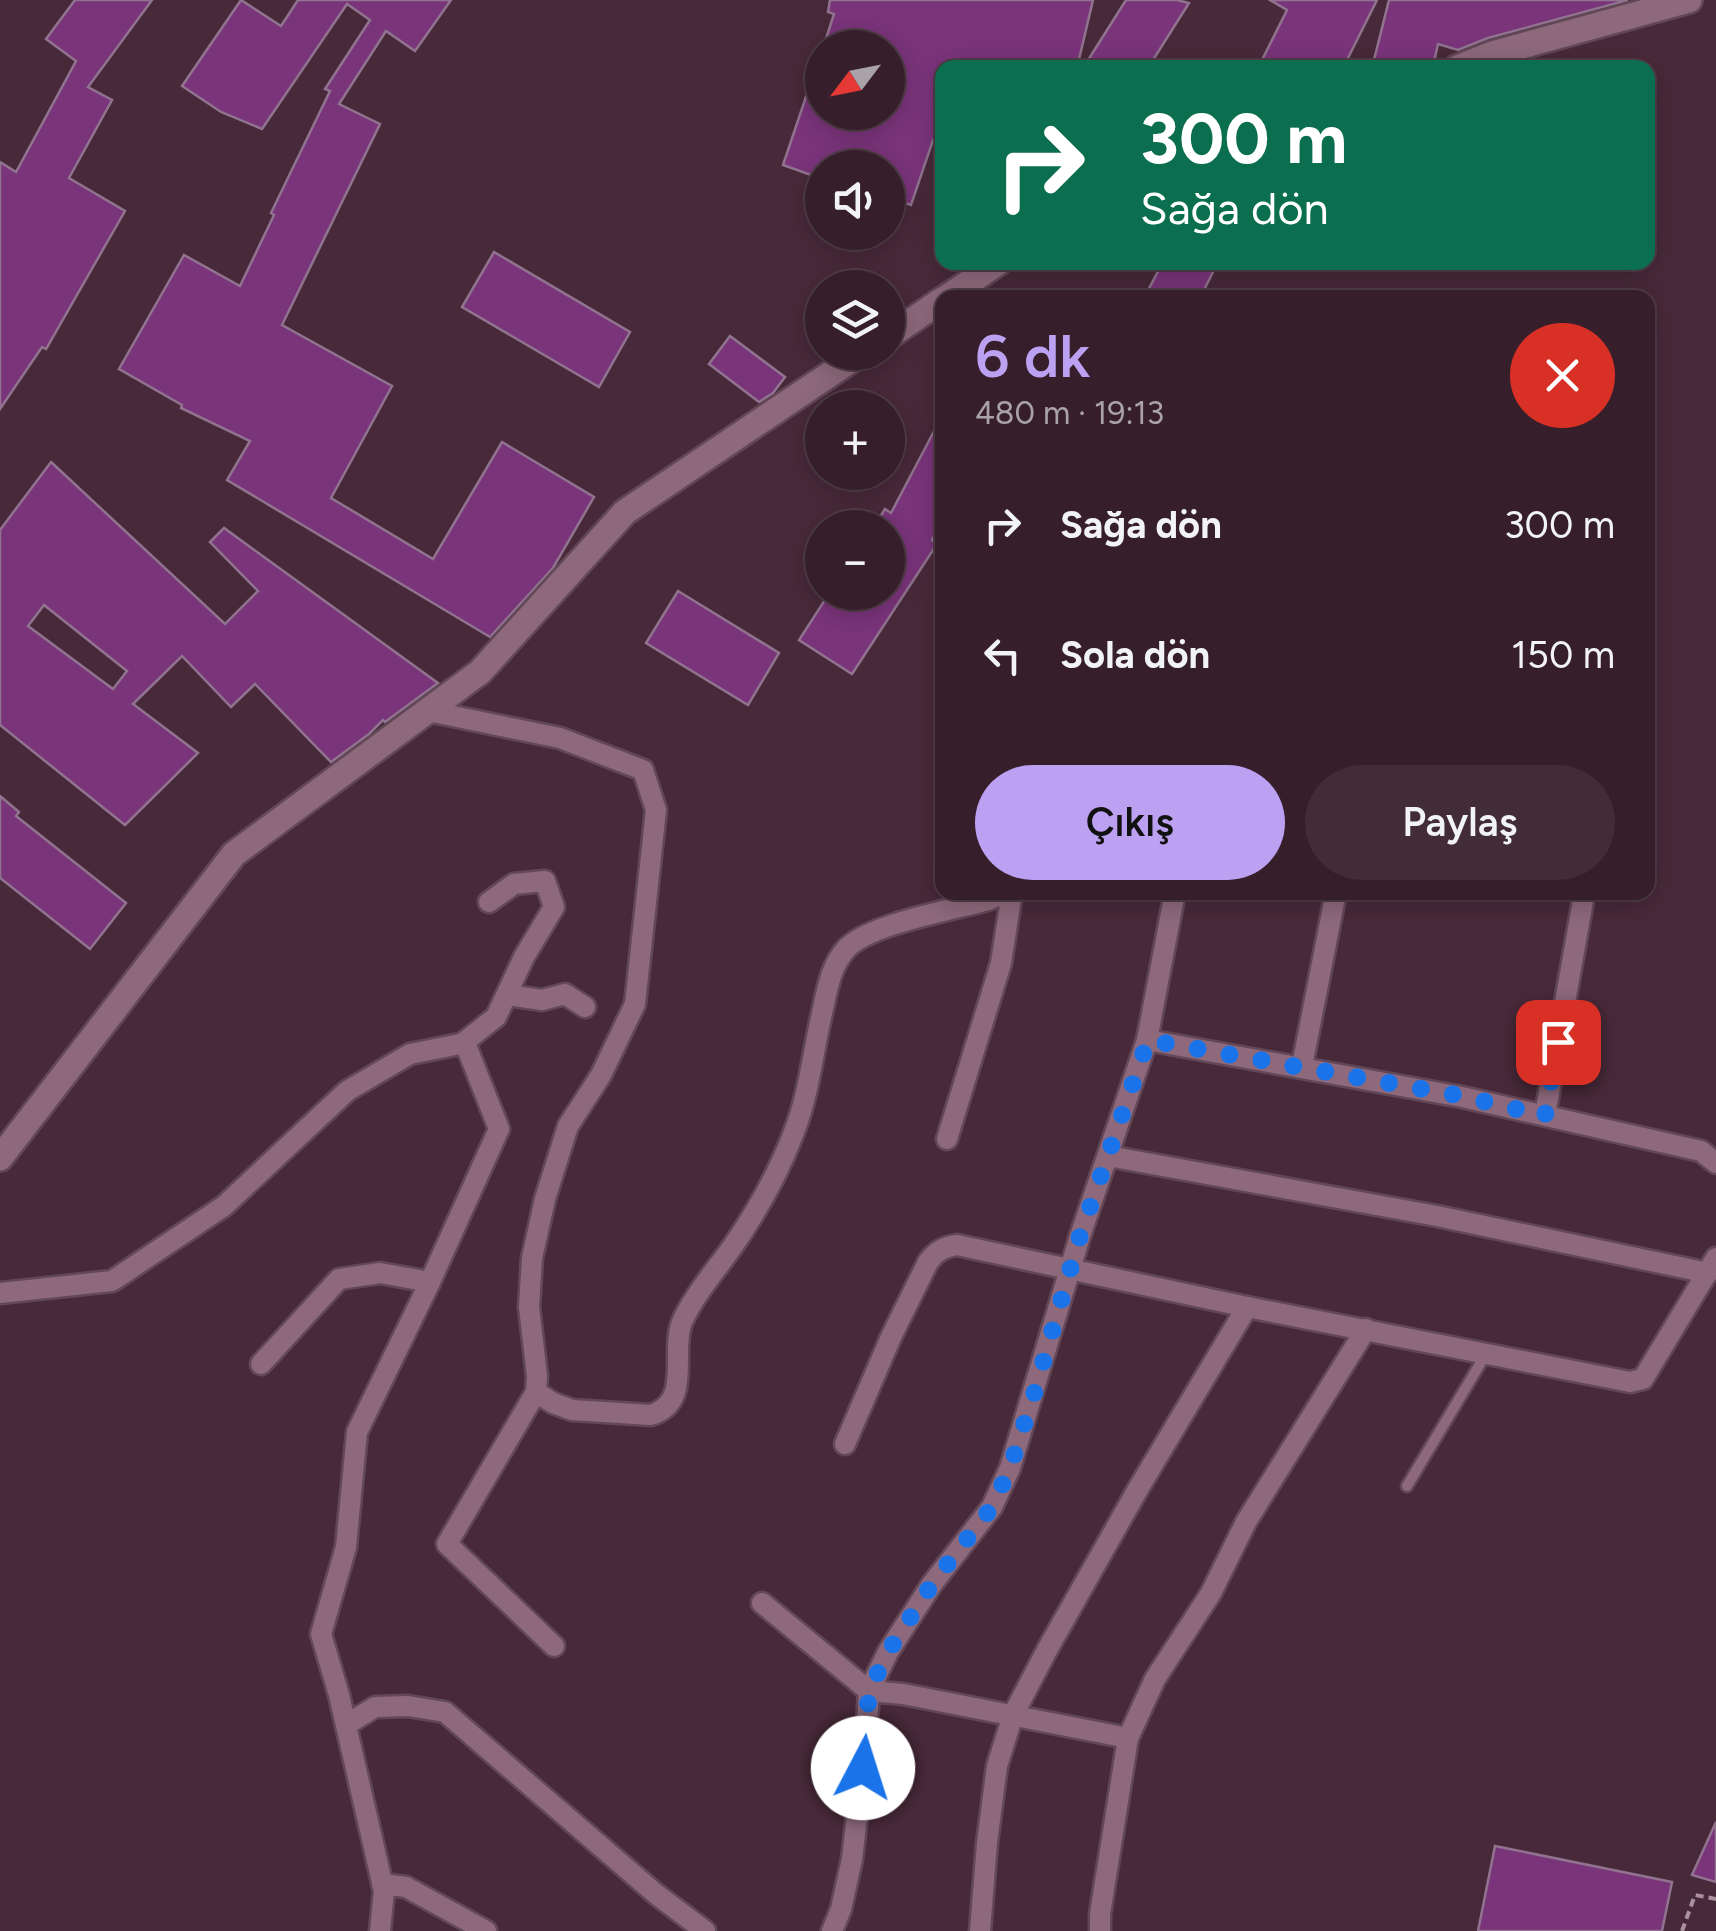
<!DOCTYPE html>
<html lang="tr">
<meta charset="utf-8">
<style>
body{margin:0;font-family:Figtree,sans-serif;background:#412c37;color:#f1f3f6;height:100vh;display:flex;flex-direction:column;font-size:38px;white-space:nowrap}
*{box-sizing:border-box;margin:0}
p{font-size:32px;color:#aaa2a9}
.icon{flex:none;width:55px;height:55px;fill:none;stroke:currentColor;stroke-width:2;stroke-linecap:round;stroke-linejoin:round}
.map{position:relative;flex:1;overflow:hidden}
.sheet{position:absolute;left:935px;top:290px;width:720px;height:610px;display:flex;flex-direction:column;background:#361f2b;border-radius:20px;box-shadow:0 5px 25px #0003,0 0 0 2px #503d47}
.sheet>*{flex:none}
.banner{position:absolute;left:935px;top:60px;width:720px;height:210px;border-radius:20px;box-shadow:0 5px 25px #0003,0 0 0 2px #503d47;background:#0b6e4f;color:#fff;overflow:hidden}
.needle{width:65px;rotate:238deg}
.buttons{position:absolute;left:805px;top:30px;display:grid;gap:20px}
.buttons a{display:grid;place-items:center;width:100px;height:100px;border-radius:50%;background:#361f2b;box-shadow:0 5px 25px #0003,0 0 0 2px #503d47;font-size:50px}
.pin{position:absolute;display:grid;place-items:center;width:85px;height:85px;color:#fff;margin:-42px;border-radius:20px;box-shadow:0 5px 15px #0006}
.me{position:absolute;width:110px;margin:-55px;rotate:5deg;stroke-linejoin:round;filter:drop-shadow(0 0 8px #0008)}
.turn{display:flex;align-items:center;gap:35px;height:210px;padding:0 40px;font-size:45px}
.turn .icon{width:130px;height:130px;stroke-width:2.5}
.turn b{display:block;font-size:70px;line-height:85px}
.round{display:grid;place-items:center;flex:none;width:105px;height:105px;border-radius:52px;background:#412c37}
.overview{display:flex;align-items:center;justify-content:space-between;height:170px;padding:0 40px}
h1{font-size:60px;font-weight:600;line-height:75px;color:#bca0f2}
.cta{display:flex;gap:20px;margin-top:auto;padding:20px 40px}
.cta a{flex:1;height:115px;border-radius:60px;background:#bca0f2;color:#111;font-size:40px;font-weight:600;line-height:115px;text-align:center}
.cta a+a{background:#412c37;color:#f1f3f6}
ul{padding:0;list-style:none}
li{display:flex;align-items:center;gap:30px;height:130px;padding:0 40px}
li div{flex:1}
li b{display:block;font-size:38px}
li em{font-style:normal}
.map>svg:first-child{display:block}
.building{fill:#7a347a;stroke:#90738f;stroke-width:2.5;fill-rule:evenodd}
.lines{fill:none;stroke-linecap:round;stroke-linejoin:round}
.service-casing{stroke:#624756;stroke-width:15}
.minor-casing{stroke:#624756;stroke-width:25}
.tertiary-casing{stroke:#624756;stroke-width:30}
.path{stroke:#a9909d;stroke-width:4;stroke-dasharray:8 5;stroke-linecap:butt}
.service{stroke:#8d697b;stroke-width:10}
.minor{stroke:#8d697b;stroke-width:20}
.tertiary{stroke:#8d697b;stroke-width:25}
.route{stroke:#1a73e8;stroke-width:18;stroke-dasharray:0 32.4}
</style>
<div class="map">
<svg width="1716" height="1931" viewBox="0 0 1716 1931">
<rect width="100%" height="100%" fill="#482939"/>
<g class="building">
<polygon points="75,0 152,0 88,87 112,100 69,178 125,211 46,349 42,347 0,409 0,162 16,172 76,61 46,39"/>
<polygon points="241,0 281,26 298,0 451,0 415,51 386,31 339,104 380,124 282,325 392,386 331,498 433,559 502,442 594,497 553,568 490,637 227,480 250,441 181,408 182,405 119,369 184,255 240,286 274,215 271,213 330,91 325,89 370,20 347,4 262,129 221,112 182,86"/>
<polygon points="830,0 1093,0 1077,68 1056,68 1036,63 1036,68 942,68 942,143 933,140 911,205 888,197 888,168 822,168 822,179 783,165 820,55 822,56 822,112 888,112 888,48 823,48 834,14 828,12"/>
<polygon points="1126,0 1177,0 1189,3 1148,68 1083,68"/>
<polygon points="1270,0 1377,0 1343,68 1258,68 1287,10"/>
<polygon points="1389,0 1628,0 1488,38 1458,50 1438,44 1434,62 1418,68 1372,68"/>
<polygon points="494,252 630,332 599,387 462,307"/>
<polygon points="1163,262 1218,262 1200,298 1144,298"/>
<polygon points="730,336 785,377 773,393 759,402 709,364"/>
<polygon points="942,416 942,520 932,540 937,544 852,674 799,640 830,592 888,592 888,528 873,528 885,509 891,513"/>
<path d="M51 462 225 624 258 591 210 542 224 528 438 683 385 722 383 720 369 734 331 762 255 684 231 707 182 656 133 704 198 753 125 825 0 725V530ZM44 605 127 671 113 689 28 626Z"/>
<polygon points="678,591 779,653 748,705 646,643"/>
<polygon points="0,796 19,812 16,816 126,903 90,949 0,878"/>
<polygon points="1716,1822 1716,1882 1692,1875"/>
<polygon points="1495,1846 1672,1882 1662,1931 1478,1931"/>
</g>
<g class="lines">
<defs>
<polyline id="service" points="1407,1486 1486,1354"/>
<g id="minor">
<polyline points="428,711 560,738 643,770 656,810 635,1004 601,1075 568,1126 545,1199 532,1258 529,1307 537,1376 536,1392 447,1544 554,1646"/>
<polyline points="507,995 542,1000 565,994 585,1007"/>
<polyline points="1147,1040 1462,1097 1701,1151 1716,1163"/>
<polyline points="463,1043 496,1017 524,957 554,907 545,881 514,884 489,902"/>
<polyline points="1302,1066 1336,892"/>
<polyline points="1545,1115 1584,895 1577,892"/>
<polyline points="947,1139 1001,963 1012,892"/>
<polyline points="1108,1156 1437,1216 1708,1273"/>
<polyline points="0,1293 112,1281 224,1206 347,1091 410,1054 465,1043 499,1129 430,1282 357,1432 346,1547 321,1634 339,1695 384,1891 380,1931"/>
<polyline points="261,1364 339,1279 380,1273 430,1282"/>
<path d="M536 1392 553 1403 572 1410 651 1415C693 1402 670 1353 682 1322 694 1295 716 1270 733 1246 757 1211 779 1172 794 1132 809 1094 813 1052 822 1013 827 991 830 967 846 949 869 924 952 910 988 900L1007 892"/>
<path d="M845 1444 891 1337 928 1262C936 1251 944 1247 957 1245L1247 1307 1630 1382 1643 1379 1716 1258"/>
<polyline points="762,1603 869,1691 903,1694 1128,1738"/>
<polyline points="346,1725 375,1707 408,1706 445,1712 656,1894 705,1931"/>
<polyline points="382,1884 406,1887 486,1931"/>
<polyline points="832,1931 841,1909 852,1859 866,1738 869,1691 888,1652 932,1584 992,1507 1010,1468 1080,1236 1147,1040 1175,892"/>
<polyline points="980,1931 987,1843 997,1766 1013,1715 1047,1650 1138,1489 1247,1307"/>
<polyline points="1100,1931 1100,1914 1128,1738 1155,1679 1211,1593 1246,1522 1366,1329"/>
</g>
<g id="tertiary">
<polyline points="1457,68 1492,54 1689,0"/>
<polyline points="946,298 999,262"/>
<polyline points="888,337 942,300"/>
<polyline points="0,1158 234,854 480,672 625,512 863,352"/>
</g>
</defs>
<use href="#service" class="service-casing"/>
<use href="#minor" class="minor-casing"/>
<use href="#tertiary" class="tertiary-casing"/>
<polyline class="path" points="1682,1931 1695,1895 1716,1899"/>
<use href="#service" class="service"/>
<use href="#minor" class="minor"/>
<use href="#tertiary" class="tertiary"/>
</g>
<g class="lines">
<polyline class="route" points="863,1768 869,1691 888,1652 932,1584 992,1507 1010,1468 1034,1394 1080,1236 1148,1040 1462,1096 1545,1116 1558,1042"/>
</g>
</svg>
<div class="buttons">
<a><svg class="needle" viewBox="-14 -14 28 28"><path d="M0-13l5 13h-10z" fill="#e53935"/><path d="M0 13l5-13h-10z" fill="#aaa2a9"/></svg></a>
<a><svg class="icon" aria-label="sound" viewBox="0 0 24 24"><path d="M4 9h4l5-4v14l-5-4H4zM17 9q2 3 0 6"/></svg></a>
<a><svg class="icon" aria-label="layers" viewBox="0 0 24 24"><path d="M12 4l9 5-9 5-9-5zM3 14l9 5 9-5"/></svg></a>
<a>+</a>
<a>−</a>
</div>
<div class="pin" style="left:1558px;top:1042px;background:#d93025"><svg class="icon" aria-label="arrive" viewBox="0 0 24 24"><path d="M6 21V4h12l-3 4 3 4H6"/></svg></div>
<svg class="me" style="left:863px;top:1768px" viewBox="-20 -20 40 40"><circle r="19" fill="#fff"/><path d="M0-13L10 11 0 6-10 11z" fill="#1a73e8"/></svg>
<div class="banner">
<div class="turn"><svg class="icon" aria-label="right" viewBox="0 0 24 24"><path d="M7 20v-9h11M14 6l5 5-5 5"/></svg><div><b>300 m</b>Sağa dön</div></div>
</div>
<section class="sheet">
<div class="overview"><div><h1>6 dk</h1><p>480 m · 19:13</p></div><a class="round" style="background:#d93025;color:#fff"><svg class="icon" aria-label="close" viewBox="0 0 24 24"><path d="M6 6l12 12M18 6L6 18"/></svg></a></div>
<ul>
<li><svg class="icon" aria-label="right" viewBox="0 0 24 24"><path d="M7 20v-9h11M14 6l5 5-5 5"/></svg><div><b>Sağa dön</b></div><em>300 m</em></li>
<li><svg class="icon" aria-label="left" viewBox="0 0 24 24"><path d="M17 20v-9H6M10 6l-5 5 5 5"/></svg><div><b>Sola dön</b></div><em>150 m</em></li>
</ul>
<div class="cta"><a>Çıkış</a><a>Paylaş</a></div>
</section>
</div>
